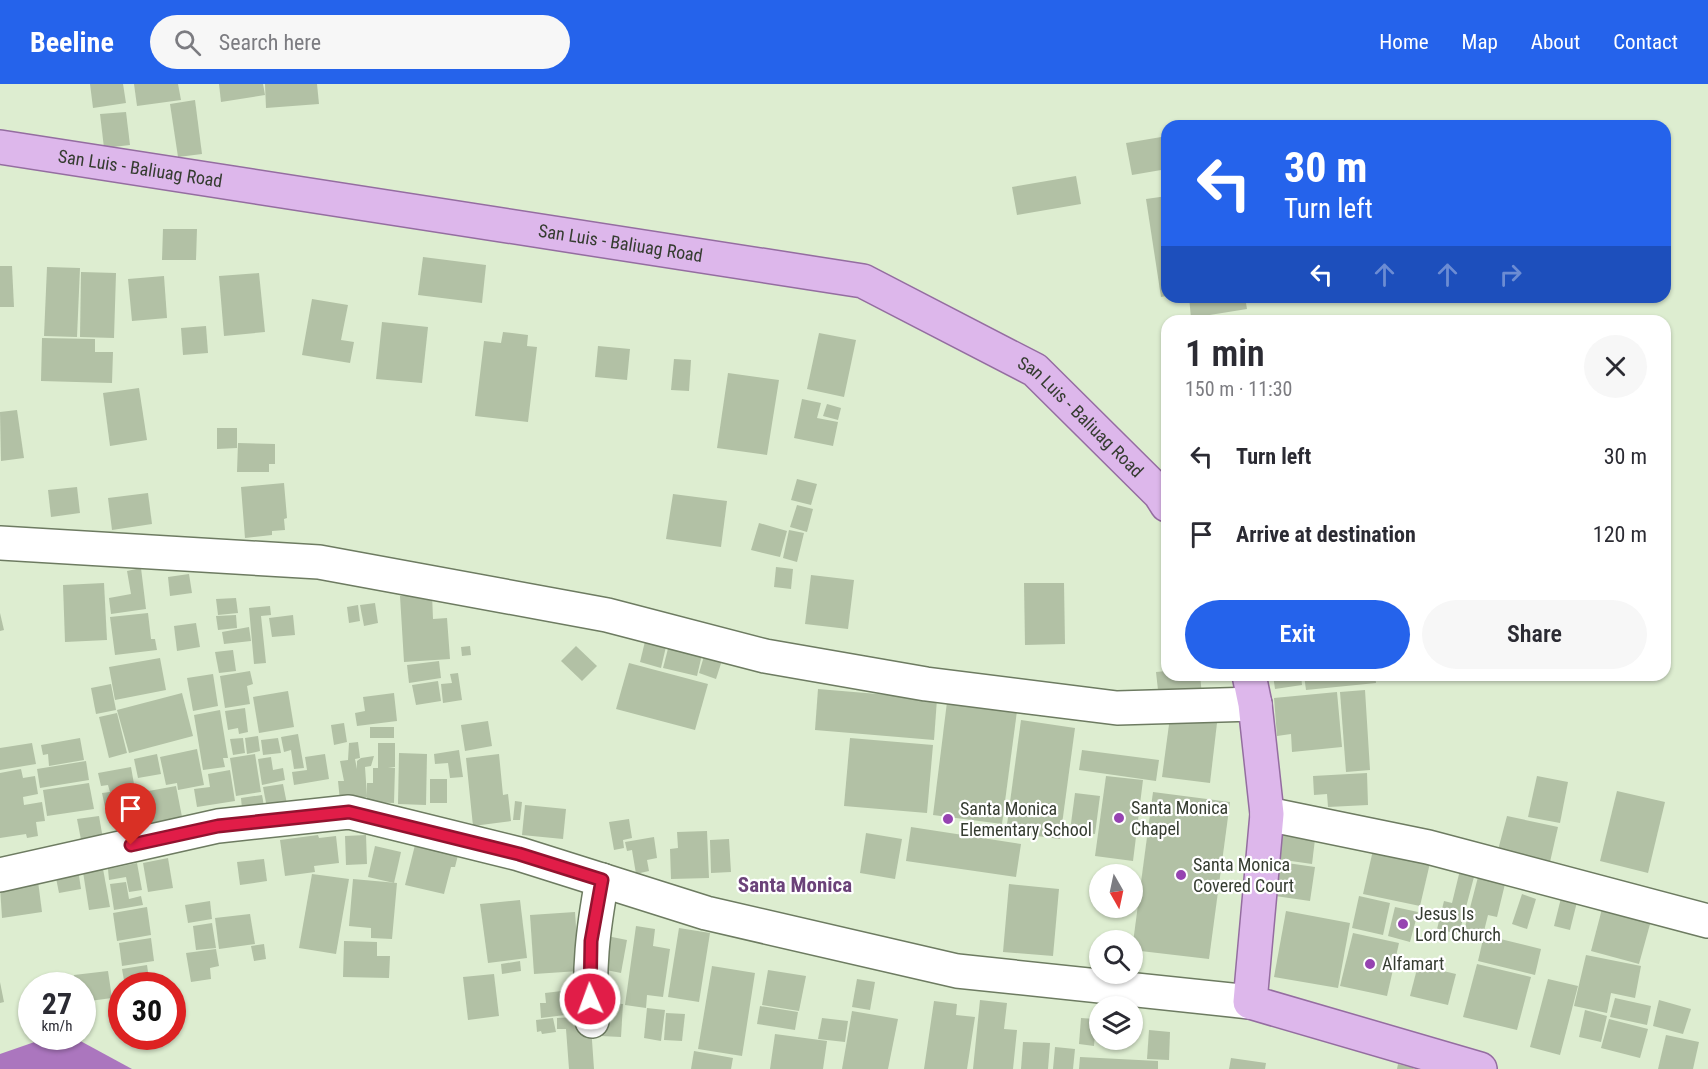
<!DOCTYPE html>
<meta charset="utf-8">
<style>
body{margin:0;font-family:"Roboto Condensed",sans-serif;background:#f7f7f7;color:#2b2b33;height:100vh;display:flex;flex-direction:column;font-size:22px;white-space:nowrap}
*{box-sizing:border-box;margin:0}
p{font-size:20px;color:#7c7c81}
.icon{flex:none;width:33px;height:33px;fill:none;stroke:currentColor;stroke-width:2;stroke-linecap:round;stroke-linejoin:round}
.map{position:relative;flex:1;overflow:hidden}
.details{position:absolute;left:1161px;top:231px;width:510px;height:366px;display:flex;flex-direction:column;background:#fff;border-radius:18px;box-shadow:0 2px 4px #0004}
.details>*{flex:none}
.banner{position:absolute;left:1161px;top:36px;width:510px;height:183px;border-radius:18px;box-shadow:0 2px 4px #0004;background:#2563eb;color:#fff;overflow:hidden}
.needle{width:39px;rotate:171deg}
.buttons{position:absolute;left:1089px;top:780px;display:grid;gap:12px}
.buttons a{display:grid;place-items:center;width:54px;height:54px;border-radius:50%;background:#fff;box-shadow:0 2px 4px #0004;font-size:30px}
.speed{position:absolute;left:18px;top:888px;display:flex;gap:12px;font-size:30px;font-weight:700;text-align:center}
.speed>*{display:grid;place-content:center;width:78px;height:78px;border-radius:50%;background:#fff;box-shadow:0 2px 4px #0004;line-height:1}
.speed small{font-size:15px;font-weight:400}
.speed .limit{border:9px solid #d22;background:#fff;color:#111}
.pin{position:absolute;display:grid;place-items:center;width:51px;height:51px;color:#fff;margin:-62px -26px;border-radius:50% 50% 50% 0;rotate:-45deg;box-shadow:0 0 6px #0007}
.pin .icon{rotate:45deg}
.me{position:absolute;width:66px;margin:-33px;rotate:358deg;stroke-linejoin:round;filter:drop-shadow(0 0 4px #0008)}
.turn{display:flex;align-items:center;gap:21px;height:126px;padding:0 24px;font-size:27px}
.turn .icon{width:78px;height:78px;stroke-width:2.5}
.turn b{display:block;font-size:42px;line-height:51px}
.lanes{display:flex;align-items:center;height:57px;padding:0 24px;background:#0003;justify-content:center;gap:30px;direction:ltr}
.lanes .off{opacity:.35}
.round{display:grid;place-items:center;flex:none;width:63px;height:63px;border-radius:32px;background:#f7f7f7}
.summary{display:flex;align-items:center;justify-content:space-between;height:102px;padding:0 24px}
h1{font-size:36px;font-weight:600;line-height:45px}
.primary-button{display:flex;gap:12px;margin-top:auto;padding:12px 24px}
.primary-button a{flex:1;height:69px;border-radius:36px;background:#2563eb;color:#fff;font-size:24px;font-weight:600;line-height:69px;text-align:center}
.primary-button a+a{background:#f7f7f7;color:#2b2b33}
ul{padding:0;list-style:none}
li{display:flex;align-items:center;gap:18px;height:78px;padding:0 24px}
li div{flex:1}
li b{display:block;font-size:22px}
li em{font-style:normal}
header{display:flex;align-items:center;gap:36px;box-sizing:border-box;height:84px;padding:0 30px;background:#2563eb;color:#fff}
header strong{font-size:28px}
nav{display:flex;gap:33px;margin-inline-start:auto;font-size:21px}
.search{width:420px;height:54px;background:#f7f7f7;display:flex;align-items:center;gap:15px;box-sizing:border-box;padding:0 21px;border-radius:33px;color:#7c7c81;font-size:22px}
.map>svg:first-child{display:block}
.water{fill:#ab76be}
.building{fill:#b2c1a5}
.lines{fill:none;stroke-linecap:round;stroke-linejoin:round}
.minor-casing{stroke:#6d7b61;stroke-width:36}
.major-casing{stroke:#946da0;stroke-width:36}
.minor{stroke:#fff;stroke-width:33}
.major{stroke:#ddb7eb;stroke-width:33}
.route-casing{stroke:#92132f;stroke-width:15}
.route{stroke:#e11d48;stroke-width:10}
.poi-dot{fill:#9643b1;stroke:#fff;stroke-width:2}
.labels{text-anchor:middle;stroke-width:4.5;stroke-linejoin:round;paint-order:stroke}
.street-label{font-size:18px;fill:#353c30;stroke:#fff}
.poi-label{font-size:18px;fill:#353c30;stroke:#fff;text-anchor:start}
.quarter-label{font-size:21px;font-weight:bold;fill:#6b4279;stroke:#fff}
</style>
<header>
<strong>Beeline</strong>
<div class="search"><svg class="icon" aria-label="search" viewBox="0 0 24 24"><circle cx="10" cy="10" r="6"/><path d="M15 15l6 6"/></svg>Search here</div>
<nav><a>Home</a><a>Map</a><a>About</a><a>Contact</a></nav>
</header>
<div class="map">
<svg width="1708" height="985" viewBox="0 0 1708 985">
<rect width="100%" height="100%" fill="#ddedd0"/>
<polygon class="water" points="49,953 73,953 132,985 0,985 0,970"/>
<g class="building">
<polygon points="90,0 123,0 126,19 93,24"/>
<polygon points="134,0 178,0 181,16 137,22"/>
<polygon points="219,0 263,0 265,11 221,18"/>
<polygon points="265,0 317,0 319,20 266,24"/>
<polygon points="195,16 202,70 178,73 170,20"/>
<polygon points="126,28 130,61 104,64 100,30"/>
<polygon points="1167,52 1167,85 1132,91 1126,59"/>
<polygon points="1076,92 1081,120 1017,131 1012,103"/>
<polygon points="1167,112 1167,212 1161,213 1146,115"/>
<polygon points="163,145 197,145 196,176 162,176"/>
<polygon points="423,173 486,181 482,219 418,211"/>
<polygon points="0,182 12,182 14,223 0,223"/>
<polygon points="47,183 80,184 77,253 44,252"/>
<polygon points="81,188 116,189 114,254 80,253"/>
<polygon points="259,189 265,248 224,252 219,192"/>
<polygon points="164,192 167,234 132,237 128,195"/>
<polygon points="1189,213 1245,213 1247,225 1191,234"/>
<polygon points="312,215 348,221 341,256 354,258 350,279 302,271"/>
<polygon points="382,238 428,243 422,299 376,295"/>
<polygon points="206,242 208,269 183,271 181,244"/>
<polygon points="503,248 528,251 527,262 537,263 528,338 475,332 484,257 501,259"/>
<polygon points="819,249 856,256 844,313 807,305"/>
<polygon points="42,254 95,255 95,268 113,268 112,299 41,297"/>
<polygon points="598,262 630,265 627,296 595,293"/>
<polygon points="674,275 691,276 689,307 671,306"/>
<polygon points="728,289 779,296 767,371 717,364"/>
<polygon points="139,304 147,356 110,362 103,309"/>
<polygon points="802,315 821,319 817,334 838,338 833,362 794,354"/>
<polygon points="827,320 841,324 838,336 823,332"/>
<polygon points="17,326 24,374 1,377 0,328"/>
<polygon points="217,344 237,344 237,364 217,365"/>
<polygon points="238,359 275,360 275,380 269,380 269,388 237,388"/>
<polygon points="797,395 817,400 811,421 791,416"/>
<polygon points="284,399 287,434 284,435 285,446 272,447 272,451 245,454 241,403"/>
<polygon points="77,403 80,429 51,433 48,406"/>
<polygon points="148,409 152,440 112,446 108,414"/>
<polygon points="673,410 727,417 721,463 666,455"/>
<polygon points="797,421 813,425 807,448 790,443"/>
<polygon points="759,439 787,447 780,473 751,466"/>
<polygon points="789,446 804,449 797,478 783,474"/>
<polygon points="776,483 793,485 791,505 774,503"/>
<polygon points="141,484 146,525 111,530 109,514 131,510 127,487"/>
<polygon points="189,490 192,509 170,512 168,493"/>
<polygon points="811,491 854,496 848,545 805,540"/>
<polygon points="104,499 107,556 65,558 63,501"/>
<polygon points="1024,499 1064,499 1065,560 1025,561"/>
<polygon points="432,510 433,535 447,534 450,575 404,578 400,512"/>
<polygon points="236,514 238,529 218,531 216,515"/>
<polygon points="375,519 378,539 364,542 360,521"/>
<polygon points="358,521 360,537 349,539 347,523"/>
<polygon points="270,522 271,531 261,532 266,579 254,580 249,524"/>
<polygon points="0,529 4,546 0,547"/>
<polygon points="148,529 151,555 155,555 157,566 115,571 110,533"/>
<polygon points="236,531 237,544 218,546 216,532"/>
<polygon points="293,531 295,551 272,553 269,534"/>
<polygon points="196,539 200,563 177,567 174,542"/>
<polygon points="249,543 251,557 224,560 222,548"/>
<polygon points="648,545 669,550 661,584 640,578"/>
<polygon points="671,553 704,562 697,592 663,584"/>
<polygon points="470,562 471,571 462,572 461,563"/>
<polygon points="576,562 597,582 582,597 561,577"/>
<polygon points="707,562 725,567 716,595 699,589"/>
<polygon points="233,566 236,587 219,589 215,568"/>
<polygon points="160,574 166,606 115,616 109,583"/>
<polygon points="439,577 441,594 409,599 407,581"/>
<polygon points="629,579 708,600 695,646 616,625"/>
<polygon points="250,587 253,600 247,602 250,620 225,624 220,592"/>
<polygon points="1167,587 1167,591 1200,591 1202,611 1159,615 1156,588"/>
<polygon points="458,589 462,616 443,619 441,600 452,599 450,590"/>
<polygon points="213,590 218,622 193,627 187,594"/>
<polygon points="1273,591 1301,591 1302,601 1275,605"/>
<polygon points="1304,591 1375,591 1376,599 1306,606"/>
<polygon points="438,597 441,617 416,621 412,601"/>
<polygon points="111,600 116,626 96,630 91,604"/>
<polygon points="818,605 937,615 934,656 815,646"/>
<polygon points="1365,606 1370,686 1346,688 1340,608"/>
<polygon points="288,607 294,643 259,649 253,613"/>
<polygon points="1337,608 1342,663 1292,668 1291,650 1277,652 1274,614"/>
<polygon points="182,609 193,652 129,669 117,626"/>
<polygon points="394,609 397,637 357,642 355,629 365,627 363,613"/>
<polygon points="947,618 1017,627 1002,740 933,731"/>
<polygon points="245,624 248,648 239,650 238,644 228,646 225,627"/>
<polygon points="220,626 228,674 223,674 225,683 203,686 194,631"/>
<polygon points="117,629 127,669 109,674 99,633"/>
<polygon points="1170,633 1217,639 1210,699 1162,693"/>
<polygon points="1021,636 1075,644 1060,755 1006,748"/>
<polygon points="488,637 492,662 465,667 461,641"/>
<polygon points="344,639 347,658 334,661 331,641"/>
<rect x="370" y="643" width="24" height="11"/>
<polygon points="298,650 304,684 294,685 291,666 284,668 281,653"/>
<polygon points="258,652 260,667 247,670 245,654"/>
<polygon points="80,654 84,676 49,682 48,670 43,671 41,661"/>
<polygon points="243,654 245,669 233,671 230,655"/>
<polygon points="278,654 281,669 263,671 261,656"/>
<polygon points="850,654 933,661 927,729 844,722"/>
<polygon points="358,658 360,674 355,675 357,685 357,677 361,674 374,672 371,682 365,683 367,712 367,699 373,699 373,684 378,684 378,659 395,659 395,683 388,684 395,684 394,719 367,718 367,713 340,717 338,697 344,697 340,677 348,676 349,659"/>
<polygon points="32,659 36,680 0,686 0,664"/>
<polygon points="197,665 204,701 178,706 177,699 166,701 160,673"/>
<polygon points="459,666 463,693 450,694 448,679 435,680 434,670"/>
<polygon points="1082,666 1159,676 1156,697 1079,686"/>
<polygon points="399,669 427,670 426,721 398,720"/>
<polygon points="157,670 161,690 138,694 134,675"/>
<polygon points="255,670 261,708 236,712 230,674"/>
<polygon points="325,670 329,695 294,701 292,688 307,686 305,673"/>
<polygon points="499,670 503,711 508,710 511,737 473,742 466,674"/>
<polygon points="271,673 273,686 283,684 285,696 262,701 258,675"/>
<polygon points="86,677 89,696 40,704 37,685"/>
<polygon points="131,683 137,717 105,723 102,709 110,708 108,701 101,702 98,689"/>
<polygon points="21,685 23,694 35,692 38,710 23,713 24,721 42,718 45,737 36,738 38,752 27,754 26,750 0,754 0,689"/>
<polygon points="230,686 235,717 197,723 194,705 210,703 208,690"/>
<polygon points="1367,689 1368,721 1328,723 1327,710 1314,711 1313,692"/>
<polygon points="1106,692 1143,696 1133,777 1095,772"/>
<polygon points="1537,692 1568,698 1560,739 1528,733"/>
<rect x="430" y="695" width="17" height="24"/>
<polygon points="89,699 94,725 47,732 43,706"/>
<polygon points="283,700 287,720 267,724 263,703"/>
<polygon points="176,702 183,738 149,745 143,708"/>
<polygon points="1617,707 1665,718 1648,789 1600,777"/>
<polygon points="1153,708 1230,718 1209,875 1132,866"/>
<polygon points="1075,709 1100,712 1095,750 1070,747"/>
<polygon points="262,711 264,722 242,725 241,714"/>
<polygon points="515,717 522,718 520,736 513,736"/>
<polygon points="525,721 566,725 563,755 522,751"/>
<polygon points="99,732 103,755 83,766 77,735"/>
<polygon points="1507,732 1558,743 1550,778 1498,766"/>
<polygon points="629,735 632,754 623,756 624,764 614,766 609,738"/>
<polygon points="1282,742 1316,747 1312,780 1277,775"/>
<polygon points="911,743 1021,760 1016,793 906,777"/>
<polygon points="707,747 709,794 671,795 670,765 678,764 677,748"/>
<polygon points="866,749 902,755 895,795 860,789"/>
<polygon points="318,751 319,754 336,752 339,779 314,782 315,788 285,792 280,756"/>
<polygon points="366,751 367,780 346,781 345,752"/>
<polygon points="654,753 657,774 647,776 649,787 636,790 632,766 627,767 625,758"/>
<polygon points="729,755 731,788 711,789 710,756"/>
<polygon points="415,761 458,771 455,783 451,783 444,810 405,801"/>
<polygon points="375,762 401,768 394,799 368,793"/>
<polygon points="1373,766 1430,779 1420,822 1363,810"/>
<polygon points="168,774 173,804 148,808 143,779"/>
<polygon points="264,775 267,797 240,801 237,778"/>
<polygon points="1273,777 1315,783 1310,817 1269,811"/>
<polygon points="137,779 142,806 129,808 126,793 109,796 108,785"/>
<polygon points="78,785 81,805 59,809 55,789"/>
<polygon points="103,785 110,823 89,826 83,788"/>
<polygon points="1460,786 1475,789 1459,850 1437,845 1444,817 1452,819"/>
<polygon points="312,790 349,795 336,870 299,864"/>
<polygon points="1478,793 1505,800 1497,833 1488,831 1483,851 1464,847"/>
<polygon points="353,795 397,799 392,855 371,854 371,844 349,842"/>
<polygon points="38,797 42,828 2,834 0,803"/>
<polygon points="126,798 129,815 141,812 143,821 114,826 110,800"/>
<polygon points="1009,800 1059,805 1053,872 1003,868"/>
<polygon points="1522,810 1536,815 1527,845 1512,840"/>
<polygon points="1359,812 1390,819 1383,851 1352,844"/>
<polygon points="1561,814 1577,818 1570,846 1554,842"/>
<polygon points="520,816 527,874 488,879 480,820"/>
<polygon points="210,817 212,835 188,839 185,821"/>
<polygon points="1603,821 1652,833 1639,880 1591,867"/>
<polygon points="147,823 151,851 117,857 113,829"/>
<polygon points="1395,823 1418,828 1410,858 1388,852"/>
<polygon points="1286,827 1350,839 1338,904 1274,893"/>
<polygon points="575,828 579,887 534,890 530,831"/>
<polygon points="250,830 255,860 219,865 215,834"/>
<polygon points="212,839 216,864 196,866 193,842"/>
<polygon points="636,842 655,845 653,862 670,865 663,913 647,911 646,924 625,921"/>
<polygon points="679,844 710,849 699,918 668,913"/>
<polygon points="1353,849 1399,859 1387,912 1340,902"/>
<polygon points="1484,851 1541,865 1535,891 1478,877"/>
<polygon points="607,852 627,856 621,889 601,885"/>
<polygon points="151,854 154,877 122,882 119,859"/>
<polygon points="344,857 377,858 377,872 390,872 389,894 343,893"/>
<polygon points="264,860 266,875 254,877 251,862"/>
<polygon points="216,865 219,882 210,884 211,895 191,898 186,869"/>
<polygon points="1586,871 1641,882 1635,914 1611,909 1607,929 1574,922"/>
<polygon points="520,877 521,887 502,890 501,880"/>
<polygon points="1477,880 1531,893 1517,946 1463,933"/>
<polygon points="147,881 150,902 125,902 122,885"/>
<polygon points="1418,881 1456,890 1448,921 1410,912"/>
<polygon points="712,882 755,889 742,972 698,965"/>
<polygon points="768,886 806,892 799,927 762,921"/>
<polygon points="108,887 112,914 82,918 82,902 75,902 74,891"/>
<polygon points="494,890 499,932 468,936 463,893"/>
<polygon points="857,895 875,898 870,926 852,923"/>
<polygon points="1548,895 1578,902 1560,971 1530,963"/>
<polygon points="0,898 4,918 0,919"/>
<polygon points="570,906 573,930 541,934 540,919 546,919 545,909"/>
<polygon points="1615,914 1651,922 1647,941 1610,933"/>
<polygon points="980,916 1007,919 1004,945 1017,946 1013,985 973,985"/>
<polygon points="1659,916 1691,925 1683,950 1653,942"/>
<polygon points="934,917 957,920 956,931 975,933 967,985 924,985"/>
<polygon points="603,919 623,920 621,953 601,952"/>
<polygon points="760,922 798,928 795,946 757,940"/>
<polygon points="647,924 665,926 661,957 644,954"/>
<polygon points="1585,926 1607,932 1601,958 1579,953"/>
<polygon points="852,927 898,935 888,985 842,985"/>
<polygon points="666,929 685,930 682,957 664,956"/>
<polygon points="576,933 591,942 594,985 569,985 566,945 557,945 557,934"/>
<polygon points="553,934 556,948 542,950 541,947 537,948 536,936"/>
<polygon points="822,934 848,937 845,958 818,955"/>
<polygon points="1081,934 1096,935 1094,962 1079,960"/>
<polygon points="1609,935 1648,945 1640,974 1601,964"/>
<polygon points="1149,946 1170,948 1169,976 1147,975"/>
<polygon points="775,950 827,957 823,985 770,985"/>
<polygon points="1666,951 1699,958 1693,985 1658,985"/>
<polygon points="1023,958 1050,959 1048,985 1021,985"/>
<polygon points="1055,963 1075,965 1073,985 1053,985"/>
<polygon points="694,967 733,974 731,985 691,985"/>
<polygon points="1080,973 1158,977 1158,985 1079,985"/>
<polygon points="1231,974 1266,979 1265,985 1229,985"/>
<polygon points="1398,980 1414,984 1413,985 1397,985"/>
</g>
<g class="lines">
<defs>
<g id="minor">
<polyline points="0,459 319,478 607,531 765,572 926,600 1117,624 1255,620"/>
<polyline points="1267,730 1428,763 1708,837"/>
<polyline points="0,791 218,742 349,728 519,770 706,829 957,887 1250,918"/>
<path d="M592 937C588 886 593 846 602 796"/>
</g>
<g id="major">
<path id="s1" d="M0 63 863 197 1035 286 1160 410 1167 421"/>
<polyline points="1249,591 1255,620 1267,730 1250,918 1480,985"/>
</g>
</defs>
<use href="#minor" class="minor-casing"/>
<use href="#major" class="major-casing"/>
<use href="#minor" class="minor"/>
<use href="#major" class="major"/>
</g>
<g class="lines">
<defs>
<polyline id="route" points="131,761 218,742 349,728 519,770 602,796 591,857 590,915"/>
</defs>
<use href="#route" class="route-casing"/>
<use href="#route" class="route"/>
</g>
<g class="poi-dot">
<circle cx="1119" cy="734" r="6"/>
<circle cx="948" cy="735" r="6"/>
<circle cx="1181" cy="791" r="6"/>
<circle cx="1403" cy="840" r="6"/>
<circle cx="1370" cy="880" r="6"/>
</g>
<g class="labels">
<g class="street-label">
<text dy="6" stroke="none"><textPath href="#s1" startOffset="142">San Luis - Baliuag Road</textPath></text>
<text dy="6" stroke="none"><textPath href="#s1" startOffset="628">San Luis - Baliuag Road</textPath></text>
<text dy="6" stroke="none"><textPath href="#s1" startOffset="1132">San Luis - Baliuag Road</textPath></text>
</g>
<g class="poi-label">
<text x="1131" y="730">Santa Monica<tspan x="1131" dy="21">Chapel</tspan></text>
<text x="960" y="731">Santa Monica<tspan x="960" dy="21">Elementary School</tspan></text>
<text x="1193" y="787">Santa Monica<tspan x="1193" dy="21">Covered Court</tspan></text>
<text x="1415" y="836">Jesus Is<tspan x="1415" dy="21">Lord Church</tspan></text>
<text x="1382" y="886">Alfamart</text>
</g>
<g class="quarter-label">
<text x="795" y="808">Santa Monica</text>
</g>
</g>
</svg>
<div class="buttons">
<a><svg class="needle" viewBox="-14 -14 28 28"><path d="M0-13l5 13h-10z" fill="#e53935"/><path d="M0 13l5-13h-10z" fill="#7c7c81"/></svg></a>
<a><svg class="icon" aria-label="search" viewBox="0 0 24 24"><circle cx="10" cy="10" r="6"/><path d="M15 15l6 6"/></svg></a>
<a><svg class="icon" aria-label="layers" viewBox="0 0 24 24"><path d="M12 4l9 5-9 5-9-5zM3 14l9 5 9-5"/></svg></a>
</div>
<div class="speed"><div>27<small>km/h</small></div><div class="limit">30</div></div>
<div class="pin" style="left:131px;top:761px;background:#d93025"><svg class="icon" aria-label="arrive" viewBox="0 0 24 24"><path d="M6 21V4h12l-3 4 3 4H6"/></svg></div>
<svg class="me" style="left:590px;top:915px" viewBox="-20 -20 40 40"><circle r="17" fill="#e11d48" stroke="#fff" stroke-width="3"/><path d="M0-11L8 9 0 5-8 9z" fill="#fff"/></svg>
<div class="banner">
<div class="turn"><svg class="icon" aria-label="left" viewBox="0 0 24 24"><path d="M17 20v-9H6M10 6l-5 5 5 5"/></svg><div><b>30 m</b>Turn left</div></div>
<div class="lanes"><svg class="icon" aria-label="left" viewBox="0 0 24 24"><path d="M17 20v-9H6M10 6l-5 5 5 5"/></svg><svg class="icon off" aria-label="ahead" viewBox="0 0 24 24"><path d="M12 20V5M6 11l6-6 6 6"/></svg><svg class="icon off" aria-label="ahead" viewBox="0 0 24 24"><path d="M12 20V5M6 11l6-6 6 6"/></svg><svg class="icon off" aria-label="right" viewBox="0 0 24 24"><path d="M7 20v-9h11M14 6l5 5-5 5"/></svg></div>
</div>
<section class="details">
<div class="summary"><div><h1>1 min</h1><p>150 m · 11:30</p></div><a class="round"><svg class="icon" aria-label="close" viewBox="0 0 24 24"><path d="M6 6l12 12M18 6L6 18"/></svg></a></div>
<ul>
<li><svg class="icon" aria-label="left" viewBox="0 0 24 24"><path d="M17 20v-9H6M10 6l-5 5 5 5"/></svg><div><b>Turn left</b></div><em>30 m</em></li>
<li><svg class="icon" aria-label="arrive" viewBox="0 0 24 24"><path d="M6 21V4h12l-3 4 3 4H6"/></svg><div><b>Arrive at destination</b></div><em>120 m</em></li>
</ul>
<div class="primary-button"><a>Exit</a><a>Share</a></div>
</section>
</div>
